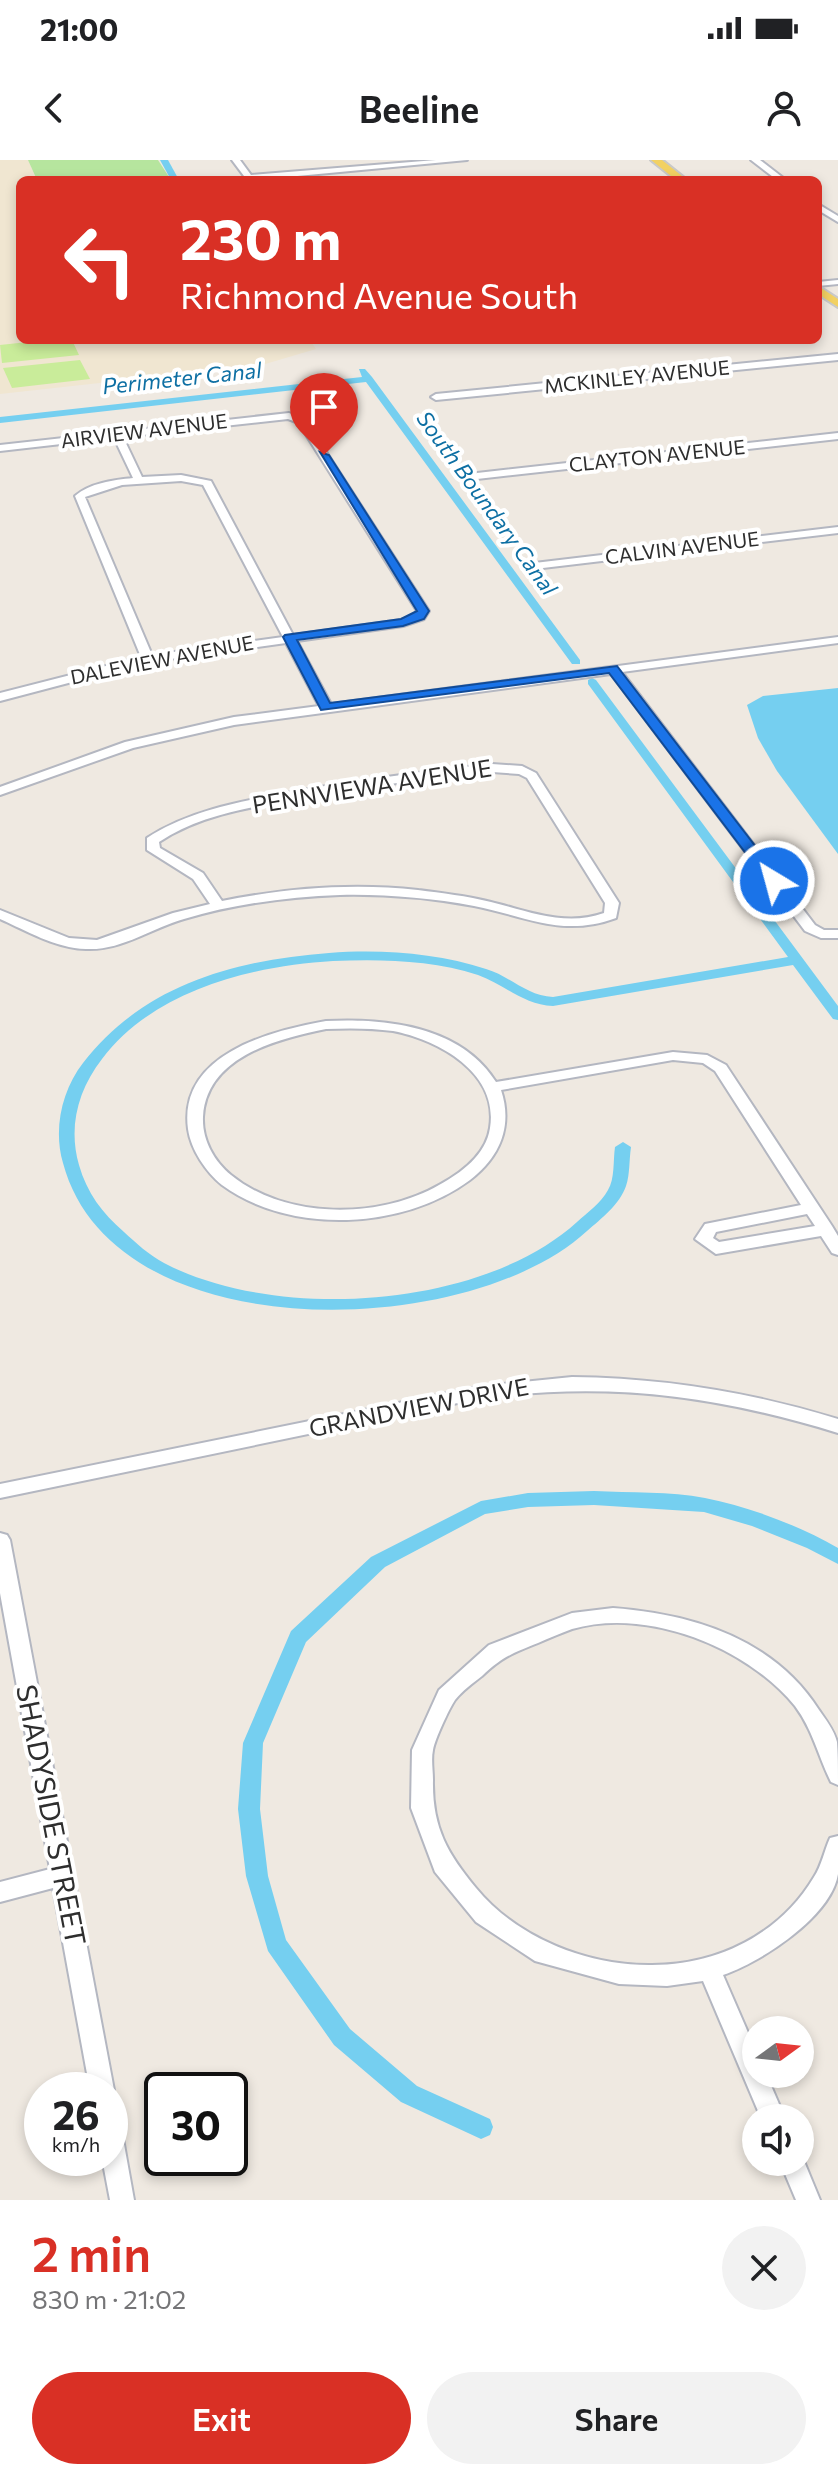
<!DOCTYPE html>
<meta charset="utf-8">
<style>
body{margin:0;font-family:Commissioner,sans-serif;background:#f2f2f2;color:#202124;height:100vh;display:flex;flex-direction:column;font-size:30px;white-space:nowrap}
*{box-sizing:border-box;margin:0}
p{font-size:26px;color:#757577}
.icon{flex:none;width:44px;height:44px;fill:none;stroke:currentColor;stroke-width:2;stroke-linecap:round;stroke-linejoin:round}
.map{position:relative;height:2040px;overflow:hidden}
.panel{display:flex;flex-direction:column;background:#fff;flex:1}
.panel>*{flex:none}
.guide{position:absolute;left:16px;top:16px;width:806px;height:168px;border-radius:12px;box-shadow:0 4px 12px #0003;background:#d93025;color:#fff;overflow:hidden}
.needle{width:52px;rotate:75deg}
.controls{position:absolute;left:742px;top:1856px;display:grid;gap:16px}
.controls a{display:grid;place-items:center;width:72px;height:72px;border-radius:50%;background:#fff;box-shadow:0 4px 12px #0003;font-size:40px}
.speed{position:absolute;left:24px;top:1912px;display:flex;gap:16px;font-size:40px;font-weight:700;text-align:center}
.speed>*{display:grid;place-content:center;width:104px;height:104px;border-radius:50%;background:#fff;box-shadow:0 4px 12px #0003;line-height:1}
.speed small{font-size:20px;font-weight:400}
.speed .limit{border:4px solid #111;border-radius:12px;background:#fff;color:#111}
.pin{position:absolute;display:grid;place-items:center;width:68px;height:68px;color:#fff;margin:-82px -34px;border-radius:50% 50% 50% 0;rotate:-45deg;box-shadow:0 0 8px #0007}
.pin .icon{rotate:45deg}
.me{position:absolute;width:88px;margin:-44px;rotate:323deg;stroke-linejoin:round;filter:drop-shadow(0 0 6px #0008)}
.turn{display:flex;align-items:center;gap:28px;height:168px;padding:0 32px;font-size:36px}
.turn .icon{width:104px;height:104px;stroke-width:2.5}
.turn b{display:block;font-size:56px;line-height:68px}
.round{display:grid;place-items:center;flex:none;width:84px;height:84px;border-radius:42px;background:#f2f2f2}
.summary{display:flex;align-items:center;justify-content:space-between;height:136px;padding:0 32px}
h1{font-size:48px;font-weight:600;line-height:60px;color:#d93025}
.action{display:flex;gap:16px;margin-top:auto;padding:16px 32px}
.action a{flex:1;height:92px;border-radius:48px;background:#d93025;color:#fff;font-size:32px;font-weight:600;line-height:92px;text-align:center}
.action a+a{background:#f2f2f2;color:#202124}
.status{display:flex;justify-content:space-between;align-items:center;height:56px;padding:0 40px;background:#fff;direction:ltr}
.status svg{height:22px;fill:currentColor}
header{display:flex;justify-content:space-between;align-items:center;height:104px;padding:0 32px;background:#fff;font-size:36px;font-weight:600}
.map>svg:first-child{display:block}
.education{fill:#f0e6d1}
.green{fill:#b6e59e}
.pitch{fill:#c9ec9a}
.water{fill:#75cff0}
.lines{fill:none;stroke-linecap:round;stroke-linejoin:round}
.canal{fill:#75cff0;fill-rule:evenodd}
.minor-casing{stroke:#b4b7c1;stroke-width:4}
.major-casing{stroke:#c9c9c9;stroke-width:4}
.minor{fill:#fff;fill-rule:evenodd}
.major{fill:#f2d163;fill-rule:evenodd}
.route{fill:#1a73e8;stroke:#114b97;stroke-width:2}
.labels{text-anchor:middle;stroke-width:8;stroke-linejoin:round;paint-order:stroke}
.far-street-label{font-size:20px;fill:#2e2e2e;stroke:#fff}
.far-water-label{font-size:22px;font-style:italic;fill:#0d6fa3;stroke:#fff}
.street-label{font-size:24px;fill:#2e2e2e;stroke:#fff}
.near-street-label{font-size:28px;fill:#2e2e2e;stroke:#fff}
</style>
<div class="status"><b>21:00</b><svg viewBox="0 0 49 12"><path d="M0 12V9h3v3zM5 12V6h3v6zM10 12V3h3v9zM15 12V0h3v12zM26 1h20v11H26zM47 4h2v5h-2z"/></svg></div>
<header><svg class="icon" aria-label="back" viewBox="0 0 24 24"><path d="M15 5l-7 7 7 7"/></svg>Beeline<svg class="icon" aria-label="person" viewBox="0 0 24 24"><circle cx="12" cy="8" r="4"/><path d="M4 21q1-7 8-7t8 7"/></svg></header>
<div class="map">
<svg width="838" height="2040" viewBox="0 0 838 2040">
<rect width="100%" height="100%" fill="#efe9e1"/>
<polygon class="education" points="0,0 28,0 37,20 20,20 20,180 310,180 316,189 262,205 0,234"/>
<polygon class="green" points="28,0 158,0 171,20 37,20"/>
<g class="pitch">
<polygon points="46,180 72,180 79,195 2,203 0,185"/>
<polygon points="80,200 90,219 12,228 3,208"/>
</g>
<polygon class="water" points="838,528 838,694 777,611 758,578 747,545 763,536"/>
<g class="lines">
<g class="canal">
<polygon points="160,0 168,0 179,20 171,20"/>
<polygon points="359,209 365,209 372,217 580,500 580,504 572,504 366,222 0,263 0,257 362,217"/>
<path d="M592 518 596 520 838 846V860L833 859 793 805 553 846C523 845 504 824 478 815 432 800 381 799 333 801 251 806 154 830 102 899 78 930 68 967 79 1005 87 1033 102 1053 124 1072 136 1083 149 1095 164 1103 277 1162 481 1149 577 1062 587 1053 601 1043 608 1030 615 1019 613 1000 615 987L623 982 631 987C629 1000 630 1014 626 1026 620 1044 601 1059 587 1071 468 1181 113 1191 63 1003 53 969 62 930 83 903 143 825 235 800 329 793 381 789 437 793 486 809 510 816 527 836 553 837L788 797 588 524V520Z"/>
<path d="M594 1331C630 1333 670 1331 705 1338 750 1347 798 1365 838 1388V1404L807 1388 752 1366 704 1352 594 1345 528 1347 485 1354 385 1407 306 1482 263 1583 260 1649 268 1716 286 1780 350 1869 417 1926 490 1959 493 1967 490 1975 481 1979 401 1942 334 1885 268 1791 246 1716 238 1649 243 1583 291 1471 371 1397 481 1341 528 1333Z"/>
</g>
<defs>
<g id="minor">
<polygon points="232,0 240,0 251,15 436,0 467,0 255,20 247,20"/>
<polygon points="751,0 760,0 786,20 777,20"/>
<polygon points="818,44 838,56 838,62 818,50"/>
<polygon points="838,120 838,124 818,126 818,122"/>
<polygon points="838,194 838,200 436,240 431,237 436,234"/>
<path d="M289 253 305 259 429 451 424 459 403 466 297 481 331 544 838 477V483L622 512 815 765 824 770H838V778H821L805 771 611 514 234 565 133 588 0 635V627L125 582 234 557 319 546 286 483 148 502 0 541V533L141 497 75 336C90 323 113 320 133 318L114 278 0 291V285ZM288 259 299 263 303 270 417 451 416 455 401 460 293 475 211 321 181 315 142 317 123 277ZM181 321 203 325 283 477 152 495 85 337 122 325Z"/>
<polygon points="838,273 838,279 477,319 472,316 477,313"/>
<polygon points="838,367 838,373 526,410 521,407 526,404"/>
<path d="M492 604 522 606 536 613 619 743 616 758C562 778 526 756 474 746 430 738 385 734 340 735 287 737 234 744 184 759 152 768 121 791 86 789 55 788 27 771 0 759V750L69 778 97 780 173 753 210 744 193 719 147 690V678C188 651 238 642 286 633 354 620 423 612 492 604ZM492 612 519 614 527 618 605 743 604 753C565 767 529 751 491 742 467 736 442 733 418 730 353 723 286 728 222 741L203 713 160 688 159 682C198 656 246 648 292 640 358 627 425 619 492 612Z"/>
<path d="M326 861C386 858 461 866 496 922L673 892 707 895 726 905 832 1066 838 1076V1095L832 1093 821 1076 716 1094 695 1079 705 1064 801 1045 715 911 703 903 673 900 501 930C513 966 500 997 470 1020 403 1070 290 1075 222 1025 206 1012 191 990 188 969 178 894 270 871 326 861ZM326 869C348 868 371 868 393 871 439 880 499 913 490 968 486 995 461 1013 439 1025 380 1059 286 1060 231 1015 214 1001 202 980 203 957 206 897 277 879 326 869ZM807 1054 815 1066 719 1082 713 1078 716 1072Z"/>
<path d="M572 1217C664 1218 750 1232 838 1259V1273C714 1235 611 1222 482 1238L0 1338V1324L482 1226Z"/>
<polygon points="0,1373 7,1375 10,1380 114,1930 110,1938 110,1930 90,1930 53,1728 0,1742 0,1722 50,1709 0,1433"/>
<path d="M613 1448C693 1454 774 1479 819 1550 826 1560 834 1570 837 1582 838 1595 838 1611 838 1625L831 1622C818 1596 813 1570 795 1546 747 1487 647 1447 572 1469 561 1473 549 1478 538 1483 513 1493 502 1497 482 1516 473 1523 462 1531 455 1540 449 1549 435 1579 433 1590 431 1599 433 1610 433 1620 432 1667 447 1693 476 1728 517 1778 588 1806 652 1805 718 1805 780 1774 814 1717 822 1705 824 1691 830 1678L838 1676C838 1688 838 1702 838 1714 831 1757 761 1802 723 1815L756 1891V1914H766L785 1958H761L703 1821 667 1826 619 1824 535 1801 476 1762 435 1712 411 1648 412 1590 439 1530 489 1485 572 1453Z"/>
<polygon points="110,1961 119,1965 122,1973 134,2040 110,2040 102,1998 110,1998"/>
<polygon points="801,1994 820,2040 796,2040 780,2002 800,2002"/>
</g>
<g id="major">
<polygon points="651,0 662,0 687,20 676,20"/>
<polygon points="818,126 838,139 838,147 818,134"/>
</g>
</defs>
<use href="#minor" class="minor-casing"/>
<use href="#major" class="major-casing"/>
<use href="#minor" class="minor"/>
<use href="#major" class="major"/>
</g>
<polygon class="route" points="320,292 329,295 429,451 424,459 403,466 297,480 330,543 617,506 779,717 779,724 769,724 609,513 321,550 283,477 285,475 401,459 417,451"/>
<g class="labels">
<g class="far-street-label">
<text transform="translate(637 217) rotate(-6)" y="7">MCKINLEY AVENUE</text>
<text transform="translate(144 271) rotate(-7)" y="7">AIRVIEW AVENUE</text>
<text transform="translate(657 296) rotate(-6)" y="7">CLAYTON AVENUE</text>
<text transform="translate(682 388) rotate(-7)" y="7">CALVIN AVENUE</text>
<text transform="translate(162 500) rotate(-11)" y="7">DALEVIEW AVENUE</text>
</g>
<g class="far-water-label">
<text transform="translate(182 218) rotate(-6)" y="8">Perimeter Canal</text>
<text transform="translate(487 343) rotate(54)" y="8">South Boundary Canal</text>
</g>
<g class="street-label">
<text transform="translate(372 627) rotate(-9)" y="8">PENNVIEWA AVENUE</text>
<text transform="translate(419 1248) rotate(-11)" y="8">GRANDVIEW DRIVE</text>
</g>
<g class="near-street-label">
<text transform="translate(51 1655) rotate(79)" y="10">SHADYSIDE STREET</text>
</g>
</g>
</svg>
<div class="controls">
<a><svg class="needle" viewBox="-14 -14 28 28"><path d="M0-13l5 13h-10z" fill="#e53935"/><path d="M0 13l5-13h-10z" fill="#757577"/></svg></a>
<a><svg class="icon" aria-label="sound" viewBox="0 0 24 24"><path d="M4 9h4l5-4v14l-5-4H4zM17 9q2 3 0 6"/></svg></a>
</div>
<div class="speed"><div>26<small>km/h</small></div><div class="limit">30</div></div>
<div class="pin" style="left:324px;top:295px;background:#d93025"><svg class="icon" aria-label="arrive" viewBox="0 0 24 24"><path d="M6 21V4h12l-3 4 3 4H6"/></svg></div>
<svg class="me" style="left:774px;top:721px" viewBox="-20 -20 40 40"><circle r="17" fill="#1a73e8" stroke="#fff" stroke-width="3"/><path d="M0-11L8 9 0 5-8 9z" fill="#fff"/></svg>
<div class="guide">
<div class="turn"><svg class="icon" aria-label="left" viewBox="0 0 24 24"><path d="M17 20v-9H6M10 6l-5 5 5 5"/></svg><div><b>230 m</b>Richmond Avenue South</div></div>
</div>
</div>
<section class="panel">
<div class="summary"><div><h1>2 min</h1><p>830 m · 21:02</p></div><a class="round"><svg class="icon" aria-label="close" viewBox="0 0 24 24"><path d="M6 6l12 12M18 6L6 18"/></svg></a></div>
<div class="action"><a>Exit</a><a>Share</a></div>
</section>
